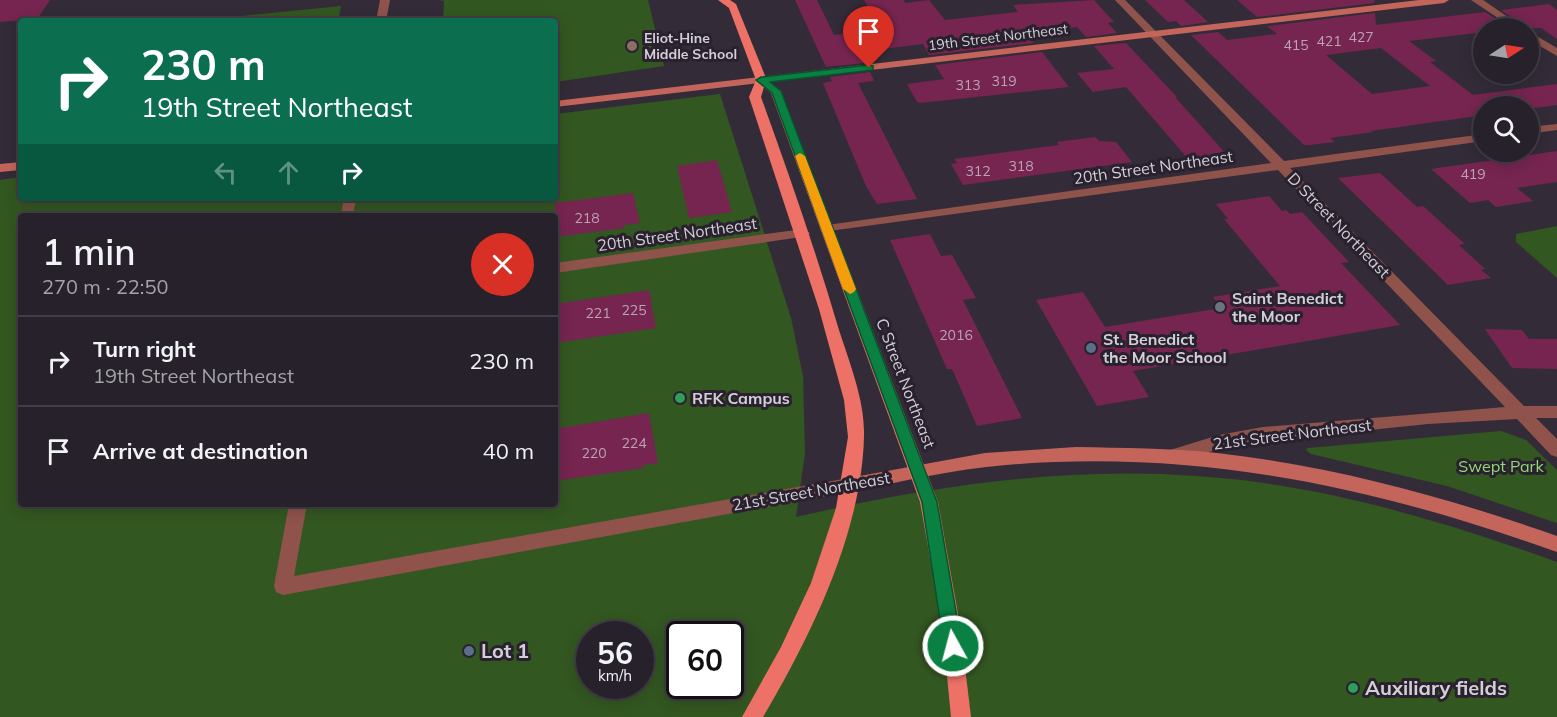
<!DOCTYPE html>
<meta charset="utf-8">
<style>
body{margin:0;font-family:Mulish,sans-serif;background:#322e36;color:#f1f3f6;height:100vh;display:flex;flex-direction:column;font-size:22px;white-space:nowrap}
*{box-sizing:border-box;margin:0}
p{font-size:20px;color:#a4a3a8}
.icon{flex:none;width:33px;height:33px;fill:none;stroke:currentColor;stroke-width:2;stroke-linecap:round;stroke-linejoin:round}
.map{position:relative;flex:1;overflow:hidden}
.panel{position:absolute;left:18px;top:213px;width:540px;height:294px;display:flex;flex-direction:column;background:#26212a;border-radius:6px;box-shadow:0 3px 15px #0003,0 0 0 2px #423e47}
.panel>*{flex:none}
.hud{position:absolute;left:18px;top:18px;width:540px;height:183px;border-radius:6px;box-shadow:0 3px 15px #0003,0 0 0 2px #423e47;background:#0b6e4f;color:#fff;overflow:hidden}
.needle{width:39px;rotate:78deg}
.buttons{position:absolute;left:1473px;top:18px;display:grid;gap:12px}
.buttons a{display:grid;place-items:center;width:66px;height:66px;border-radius:50%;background:#26212a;box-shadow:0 3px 15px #0003,0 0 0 2px #423e47;font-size:30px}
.speed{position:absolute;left:576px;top:621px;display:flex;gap:12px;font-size:30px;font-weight:700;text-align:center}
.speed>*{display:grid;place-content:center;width:78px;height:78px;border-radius:50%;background:#26212a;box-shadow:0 3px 15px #0003,0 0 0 2px #423e47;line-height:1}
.speed small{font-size:15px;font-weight:400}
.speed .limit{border:3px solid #111;border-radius:9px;background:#fff;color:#111}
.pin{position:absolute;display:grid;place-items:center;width:51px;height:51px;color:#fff;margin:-62px -26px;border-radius:50% 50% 50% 0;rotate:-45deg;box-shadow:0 0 6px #0007}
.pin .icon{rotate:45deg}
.me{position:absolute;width:66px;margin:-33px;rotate:353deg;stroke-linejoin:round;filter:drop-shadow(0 0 4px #0008)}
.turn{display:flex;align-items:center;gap:21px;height:126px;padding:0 24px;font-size:27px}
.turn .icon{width:78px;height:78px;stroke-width:2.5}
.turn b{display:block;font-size:42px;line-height:51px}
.lanes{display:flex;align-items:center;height:57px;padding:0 24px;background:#0003;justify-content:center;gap:30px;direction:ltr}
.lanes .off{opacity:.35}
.round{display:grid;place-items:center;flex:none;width:63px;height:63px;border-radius:32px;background:#322e36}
.headline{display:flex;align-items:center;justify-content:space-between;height:102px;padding:0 24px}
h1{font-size:36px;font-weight:600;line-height:45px}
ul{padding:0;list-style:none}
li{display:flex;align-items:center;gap:18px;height:90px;padding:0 24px;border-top:2px solid #423e47}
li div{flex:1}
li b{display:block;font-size:22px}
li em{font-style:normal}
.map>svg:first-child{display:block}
.green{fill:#335721;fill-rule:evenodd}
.building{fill:#762550;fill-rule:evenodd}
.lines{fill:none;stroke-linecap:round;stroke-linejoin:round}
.street{fill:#8f534c;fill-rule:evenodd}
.secondary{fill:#c4655b;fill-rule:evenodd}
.primary{fill:#ed7166;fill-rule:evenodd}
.route{fill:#0b8043;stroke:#07532c;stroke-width:1.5}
.slow{fill:#f59e0b}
.education-dot{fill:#8d6e63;stroke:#29222e;stroke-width:2}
.worship-dot{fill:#6b7280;stroke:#29222e;stroke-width:2}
.service-dot{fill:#5c6f8a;stroke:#29222e;stroke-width:2}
.leisure-dot{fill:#2e9e5b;stroke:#29222e;stroke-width:2}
.labels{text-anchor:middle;stroke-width:6;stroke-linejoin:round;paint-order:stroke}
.far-street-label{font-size:14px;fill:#d3cfd7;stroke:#29222e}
.number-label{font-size:14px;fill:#bca4b5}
.far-poi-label{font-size:14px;font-weight:bold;fill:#d3cfd7;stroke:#29222e;text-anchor:start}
.street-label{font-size:16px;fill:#d3cfd7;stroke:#29222e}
.poi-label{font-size:16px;font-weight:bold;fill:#d3cfd7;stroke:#29222e;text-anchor:start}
.park-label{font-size:16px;fill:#93d872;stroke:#29222e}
.near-poi-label{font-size:20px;font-weight:bold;fill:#d3cfd7;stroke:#29222e;text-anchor:start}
</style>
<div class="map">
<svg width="1557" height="717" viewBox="0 0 1557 717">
<rect width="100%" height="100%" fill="#332c38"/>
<g class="green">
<polygon points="439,0 648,0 664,66 555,82 555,21 432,21 443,20 444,1"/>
<polygon points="341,6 338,21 191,21"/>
<path d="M720 94 791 318 803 376 805 453 796 517C926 487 1063 466 1196 476 1321 484 1440 520 1557 562V717H0V180L21 177V198H555V114ZM21 216H555V504H21ZM590 634H640V686H590ZM680 634H730V686H680Z"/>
<polygon points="1557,226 1557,278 1516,242 1516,234"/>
<polygon points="1501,431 1526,440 1557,470 1557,523 1447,486 1311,454 1306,450 1308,448"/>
</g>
<g class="building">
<polygon points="0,0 50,0 37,19 0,22"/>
<polygon points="795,0 817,0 834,35 881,30 864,0 904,0 905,3 929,0 945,20 1018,12 1013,5 1094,0 1114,22 1108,23 1117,33 1086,37 1077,27 1026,33 1034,43 929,55 923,44 859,52 864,63 826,67"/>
<polygon points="1145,0 1184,0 1208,22 1181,26 1176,21 1168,22"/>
<polygon points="1237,0 1374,0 1374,3 1257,17"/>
<polygon points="1549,4 1557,10 1557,39 1541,28 1526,28 1501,10"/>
<path d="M1485 12 1510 28H1484V32L1409 41 1436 61 1430 62 1473 95 1557 84V105L1528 109V106H1484V115L1371 131 1373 132 1330 138 1335 142 1310 145H1304L1191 35 1218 32 1227 40 1277 34 1267 26 1375 13 1376 25ZM1381 48 1430 86 1372 94 1326 55Z"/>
<polygon points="1126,43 1177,97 1175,97 1227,155 1189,160 1126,87 1093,92 1077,73 1114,69 1094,46"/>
<polygon points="1042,52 1069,87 920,103 917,102 907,84 944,79 935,65"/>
<polygon points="870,72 874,81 858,83 917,199 877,204 866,186 823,83 832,81 830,77"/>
<polygon points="1095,137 1099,141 1116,142 1132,162 963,185 951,164 957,163 954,159 1059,145 1057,142"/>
<polygon points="1557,151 1557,182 1517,188 1533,201 1496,207 1488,200 1470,203 1431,169"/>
<polygon points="717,160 732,212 689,218 677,166"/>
<polygon points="1380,173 1417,207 1423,206 1465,244 1459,245 1485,269 1481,270 1491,278 1448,285 1338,178"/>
<polygon points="633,193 640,223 624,225 624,228 555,237 555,203"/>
<polygon points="1269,196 1282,211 1286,210 1290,214 1302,212 1349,262 1341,263 1400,325 1133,371 1149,397 1097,406 1036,300 1083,292 1105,327 1221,308 1213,297 1280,286 1224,219 1228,219 1216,204"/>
<polygon points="930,234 941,256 952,255 976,298 963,300 1022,418 977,426 952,369 947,369 890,240"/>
<polygon points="649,290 656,328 555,343 555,304"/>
<polygon points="1485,329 1522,330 1529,339 1557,339 1557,369 1512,368"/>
<polygon points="649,413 658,463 643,465 644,468 555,481 555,429"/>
</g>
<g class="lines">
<g class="street">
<polygon points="380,0 390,0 386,21 376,21"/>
<polygon points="1115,0 1125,0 1284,161 1484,134 1484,141 1290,168 1524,406 1557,406 1557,418 1536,418 1557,439 1557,457 1551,455 1517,419 1428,424 1263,441 1219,449 1176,462 1170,460 1168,455 1170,450 1219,435 1263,427 1505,407 1278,170 822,232 820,229 827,225 1271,163"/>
<polygon points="1471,0 1483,0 1524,28 1513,28"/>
<polygon points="1528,31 1557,48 1557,56 1528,39"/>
<polygon points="1557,124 1557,130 1528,134 1528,127"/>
<polygon points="344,198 356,198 353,216 341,216"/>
<polygon points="803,229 810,233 808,236 555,273 555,263"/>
<polygon points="849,478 855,480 857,485 855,490 849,492 283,595 276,592 274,586 289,504 307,504 294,576"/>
</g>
<g class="secondary">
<polygon points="1419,0 1449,0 1444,3 555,107 555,101"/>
<polygon points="21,162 21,170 0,172 0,164"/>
<path d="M1076 447C1123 448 1170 448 1217 453 1334 466 1446 497 1557 536V552C1376 487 1198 449 1006 465 953 469 901 482 849 492L843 490 841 485 843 480 849 478 985 453Z"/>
</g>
<path class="primary" d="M718 0H730L736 4 766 78 781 91 938 502 960 625 971 717H951L942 625 920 502 771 93 764 87 761 97C789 174 816 252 839 330 850 364 865 401 864 436 862 532 811 636 763 717H742L781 647 811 583 836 508 848 437 844 400 819 309 749 97 756 80 729 8Z"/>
</g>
<polygon class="route" points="869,65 873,66 873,70 770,82 781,91 937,502 962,646 959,652 953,655 947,652 944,646 922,502 772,93 756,80 761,77"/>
<polygon class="slow" points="800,153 805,156 856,289 854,292 850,294 843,289 795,156"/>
<circle class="education-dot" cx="632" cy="46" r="6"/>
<circle class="worship-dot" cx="1220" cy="307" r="6"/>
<g class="service-dot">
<circle cx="1091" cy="348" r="6"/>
<circle cx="469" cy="651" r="6"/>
</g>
<g class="leisure-dot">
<circle cx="680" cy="398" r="6"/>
<circle cx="1353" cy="688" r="6"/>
</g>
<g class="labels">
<g class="far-street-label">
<text transform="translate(998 37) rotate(-7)" y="5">19th Street Northeast</text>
</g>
<g class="number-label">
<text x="1361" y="42">427</text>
<text x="1329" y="46">421</text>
<text x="1296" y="50">415</text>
<text x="1004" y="86">319</text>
<text x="968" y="90">313</text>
<text x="1021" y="171">318</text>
<text x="978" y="176">312</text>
<text x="1473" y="179">419</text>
<text x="587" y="223">218</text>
<text x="634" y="315">225</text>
<text x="598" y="318">221</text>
<text x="956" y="340">2016</text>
<text x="634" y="448">224</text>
<text x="594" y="458">220</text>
</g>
<g class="far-poi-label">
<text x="644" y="43">Eliot-Hine<tspan x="644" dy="16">Middle School</tspan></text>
</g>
<g class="street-label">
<text transform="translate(1153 167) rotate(-8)" y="6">20th Street Northeast</text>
<text transform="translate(1339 225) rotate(46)" y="6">D Street Northeast</text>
<text transform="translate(677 234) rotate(-8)" y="6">20th Street Northeast</text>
<text transform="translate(906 383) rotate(69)" y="6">C Street Northeast</text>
<text transform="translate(1292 434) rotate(-7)" y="6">21st Street Northeast</text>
<text transform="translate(811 491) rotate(-10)" y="6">21st Street Northeast</text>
</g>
<g class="poi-label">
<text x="1232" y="304">Saint Benedict<tspan x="1232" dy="18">the Moor</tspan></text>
<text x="1103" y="345">St. Benedict<tspan x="1103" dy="18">the Moor School</tspan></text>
<text x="692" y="404">RFK Campus</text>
</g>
<g class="park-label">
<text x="1501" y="472">Swept Park</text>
</g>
<g class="near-poi-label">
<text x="481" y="658">Lot 1</text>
<text x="1365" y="695">Auxiliary fields</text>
</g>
</g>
</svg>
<div class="buttons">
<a><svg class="needle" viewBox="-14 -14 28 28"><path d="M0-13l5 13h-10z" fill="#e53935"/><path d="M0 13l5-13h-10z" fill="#a4a3a8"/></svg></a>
<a><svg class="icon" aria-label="search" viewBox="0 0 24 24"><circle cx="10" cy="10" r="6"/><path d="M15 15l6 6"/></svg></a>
</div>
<div class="speed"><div>56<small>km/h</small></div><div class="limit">60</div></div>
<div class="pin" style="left:869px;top:68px;background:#d93025"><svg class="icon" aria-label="arrive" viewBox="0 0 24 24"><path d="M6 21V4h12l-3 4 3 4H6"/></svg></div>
<svg class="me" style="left:953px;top:646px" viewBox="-20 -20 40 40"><circle r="17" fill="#0b8043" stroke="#fff" stroke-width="3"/><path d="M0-11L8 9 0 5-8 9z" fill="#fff"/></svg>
<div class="hud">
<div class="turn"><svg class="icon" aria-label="right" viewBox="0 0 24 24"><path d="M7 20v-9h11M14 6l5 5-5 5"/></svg><div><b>230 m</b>19th Street Northeast</div></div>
<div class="lanes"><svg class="icon off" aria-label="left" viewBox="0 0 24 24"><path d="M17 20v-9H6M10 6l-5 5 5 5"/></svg><svg class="icon off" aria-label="ahead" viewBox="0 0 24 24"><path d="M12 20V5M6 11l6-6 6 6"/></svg><svg class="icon" aria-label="right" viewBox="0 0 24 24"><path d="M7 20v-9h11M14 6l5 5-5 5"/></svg></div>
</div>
<section class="panel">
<div class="headline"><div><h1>1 min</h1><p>270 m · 22:50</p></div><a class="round" style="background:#d93025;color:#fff"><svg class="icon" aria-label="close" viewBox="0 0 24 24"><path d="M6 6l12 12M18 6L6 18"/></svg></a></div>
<ul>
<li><svg class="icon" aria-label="right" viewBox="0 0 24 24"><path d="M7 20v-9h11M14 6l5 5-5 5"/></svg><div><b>Turn right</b><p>19th Street Northeast</p></div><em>230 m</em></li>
<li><svg class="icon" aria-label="arrive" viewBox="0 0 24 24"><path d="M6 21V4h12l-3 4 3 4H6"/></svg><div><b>Arrive at destination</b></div><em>40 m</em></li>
</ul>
</section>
</div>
